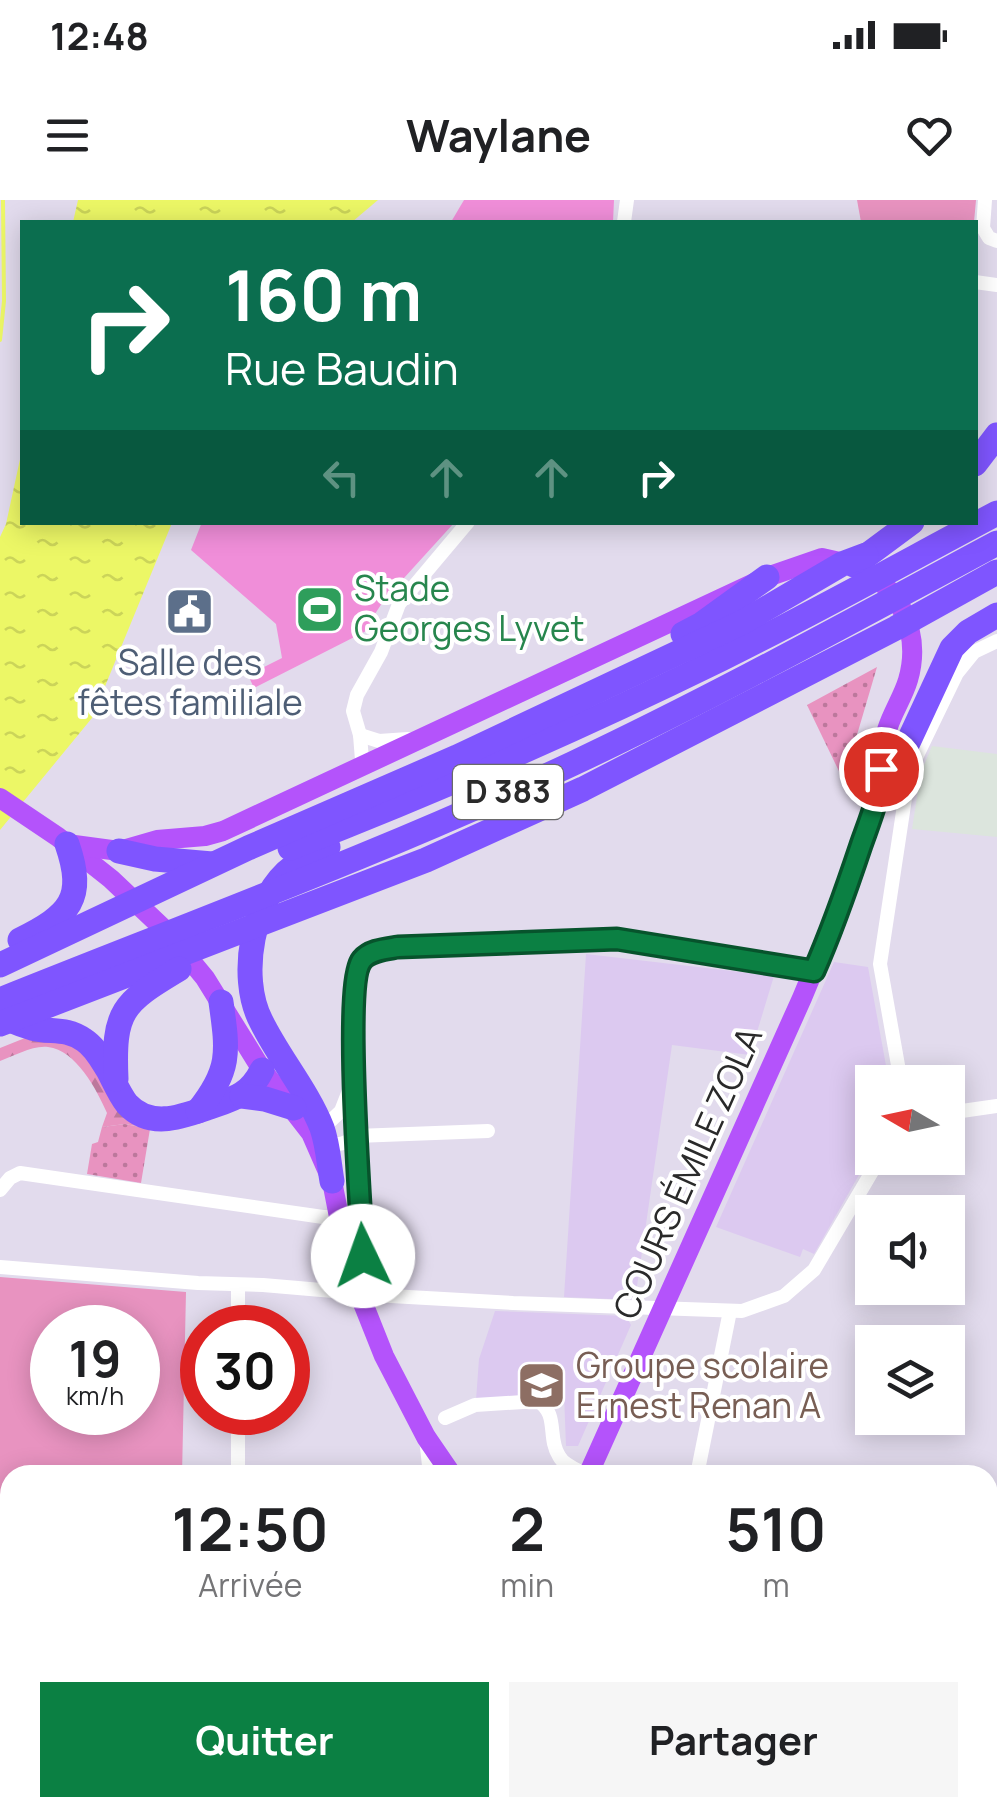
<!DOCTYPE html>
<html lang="fr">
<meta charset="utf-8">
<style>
body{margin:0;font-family:Manrope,sans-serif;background:#f6f6f6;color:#202124;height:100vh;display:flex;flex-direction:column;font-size:38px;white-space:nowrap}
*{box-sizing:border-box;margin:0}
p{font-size:32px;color:#757577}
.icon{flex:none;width:55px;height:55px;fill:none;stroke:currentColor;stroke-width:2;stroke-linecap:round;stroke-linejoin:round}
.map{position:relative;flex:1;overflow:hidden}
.side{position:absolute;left:0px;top:1265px;width:998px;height:352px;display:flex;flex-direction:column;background:#fff;border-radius:30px 30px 0 0;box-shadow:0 5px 25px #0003}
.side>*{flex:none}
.hud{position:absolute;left:20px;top:20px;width:958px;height:305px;border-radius:0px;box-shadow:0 5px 25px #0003;background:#0b6e4f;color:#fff;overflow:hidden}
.needle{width:65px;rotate:279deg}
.controls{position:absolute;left:855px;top:865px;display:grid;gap:20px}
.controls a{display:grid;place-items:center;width:110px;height:110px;border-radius:0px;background:#fff;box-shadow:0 5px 25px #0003;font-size:50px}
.speed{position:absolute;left:30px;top:1105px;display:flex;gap:20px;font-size:50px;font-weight:700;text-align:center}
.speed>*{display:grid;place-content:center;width:130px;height:130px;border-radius:50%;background:#fff;box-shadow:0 5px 25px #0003;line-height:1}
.speed small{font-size:25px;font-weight:400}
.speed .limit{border:15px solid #d22;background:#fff;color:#111}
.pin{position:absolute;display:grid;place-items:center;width:85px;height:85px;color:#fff;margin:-42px;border:5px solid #fff;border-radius:50%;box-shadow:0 2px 10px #0007}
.me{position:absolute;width:110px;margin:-55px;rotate:357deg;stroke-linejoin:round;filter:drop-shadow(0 0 8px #0008)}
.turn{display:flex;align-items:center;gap:35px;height:210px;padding:0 40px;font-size:45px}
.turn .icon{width:130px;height:130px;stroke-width:2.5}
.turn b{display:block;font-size:70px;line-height:85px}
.lanes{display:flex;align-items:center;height:95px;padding:0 40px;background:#0003;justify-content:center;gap:50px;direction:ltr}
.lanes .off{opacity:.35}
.eta{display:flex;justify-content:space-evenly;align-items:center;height:170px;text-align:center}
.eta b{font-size:60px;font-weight:700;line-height:70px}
.button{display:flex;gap:20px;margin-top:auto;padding:20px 40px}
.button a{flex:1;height:115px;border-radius:0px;background:#0b8043;color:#fff;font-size:40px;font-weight:700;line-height:115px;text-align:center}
.button a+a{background:#f6f6f6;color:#202124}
.status{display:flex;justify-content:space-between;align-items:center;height:70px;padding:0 50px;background:#fff;direction:ltr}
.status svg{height:28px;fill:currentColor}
header{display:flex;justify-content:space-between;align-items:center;height:130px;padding:0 40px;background:#fff;font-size:45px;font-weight:700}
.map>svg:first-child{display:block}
.industrial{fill:#dce5dd}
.education{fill:#dcc9f0}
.grass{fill:url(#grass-dots)}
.forest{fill:url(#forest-firs)}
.park{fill:#e893c0;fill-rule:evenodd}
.pitch{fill:#f08ed9}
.water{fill:url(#water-ripples)}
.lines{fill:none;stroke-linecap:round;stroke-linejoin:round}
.stream{stroke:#ecf766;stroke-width:4}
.street{stroke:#fff;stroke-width:14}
.primary{stroke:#b453fb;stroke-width:20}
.highway{stroke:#7f55ff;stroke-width:25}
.route-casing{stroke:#07532c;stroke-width:25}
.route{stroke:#0b8043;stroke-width:18}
.labels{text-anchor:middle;stroke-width:8;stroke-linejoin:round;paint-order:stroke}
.shield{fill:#fff;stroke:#6a6a6a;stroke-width:2.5}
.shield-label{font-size:32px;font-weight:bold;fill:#2a2a2a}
.leisure-label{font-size:35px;fill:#27864d;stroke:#fff;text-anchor:start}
.service-label{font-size:35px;fill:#4e5e75;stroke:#fff}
.street-label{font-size:35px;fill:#2a2a2a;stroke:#fff}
.education-label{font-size:35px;fill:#785e54;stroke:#fff;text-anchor:start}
</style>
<div class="status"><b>12:48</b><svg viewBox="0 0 49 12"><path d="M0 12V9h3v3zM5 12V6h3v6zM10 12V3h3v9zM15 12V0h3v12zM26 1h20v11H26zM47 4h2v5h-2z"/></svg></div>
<header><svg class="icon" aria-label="menu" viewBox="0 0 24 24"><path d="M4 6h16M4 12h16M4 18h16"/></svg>Waylane<svg class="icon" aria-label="heart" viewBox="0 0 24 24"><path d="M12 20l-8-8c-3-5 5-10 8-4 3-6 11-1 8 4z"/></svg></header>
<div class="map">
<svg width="997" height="1617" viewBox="0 0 997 1617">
<defs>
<pattern id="grass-dots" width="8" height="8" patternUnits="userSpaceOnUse" patternTransform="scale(2.5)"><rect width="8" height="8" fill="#e893c0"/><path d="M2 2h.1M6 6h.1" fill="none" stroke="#bc789c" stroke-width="1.8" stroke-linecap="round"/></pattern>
<pattern id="forest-firs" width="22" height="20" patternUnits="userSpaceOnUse" patternTransform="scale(2.5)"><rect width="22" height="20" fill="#e893c0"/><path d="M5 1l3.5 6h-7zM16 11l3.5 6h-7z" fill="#bc789c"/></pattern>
<pattern id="water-ripples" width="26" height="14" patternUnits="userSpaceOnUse" patternTransform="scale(2.5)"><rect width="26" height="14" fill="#ecf766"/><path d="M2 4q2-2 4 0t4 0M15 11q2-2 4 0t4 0" fill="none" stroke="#cbd459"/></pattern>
</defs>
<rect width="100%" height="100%" fill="#e2dbed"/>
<polygon class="industrial" points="932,546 997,554 997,637 912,629 921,572"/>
<g class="education">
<polygon points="586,754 774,776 750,855 672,845 635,1100 564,1097"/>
<polygon points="834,762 868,767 889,882 872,882 872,952 814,1054 803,1049 800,1057 716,1027"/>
<polygon points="495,1111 626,1116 631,1125 578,1246 566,1246 564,1194 476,1200 479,1159"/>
</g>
<g class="grass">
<polygon points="877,467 854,545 850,594 807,505"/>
<polygon points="125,924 150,929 141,983 87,974 92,944 98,942 102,927"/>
</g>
<path class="forest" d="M30 836C42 838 60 838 70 844 100 861 109 903 136 926L125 924 102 927 107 913C97 890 76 850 48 847 33 845 14 856 0 861V848Z"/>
<g class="park">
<polygon points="857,0 976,0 974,22 861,22"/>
<path d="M0 1077 186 1092 182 1275H10V1335L9 1333 0 1334ZM52 1128H138V1212H52Z"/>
</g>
<g class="pitch">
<polygon points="464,0 614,0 613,22 451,22"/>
<polygon points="202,322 454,322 454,323 384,400 373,417 378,425 254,488 248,475 282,458 276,424 191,350"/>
<polygon points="10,1422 10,1608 164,1608 164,1617 0,1617 0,1426"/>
</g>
<g class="water">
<polygon points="78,0 378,0 352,22 73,22"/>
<polygon points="22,250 22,322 172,323 92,518 0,630 0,337 6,324"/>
</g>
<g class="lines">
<polyline class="stream" points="0,140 4,101 3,0"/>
<g class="street">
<polyline points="985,0 983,28 989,38 997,41"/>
<polyline points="624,22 627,0"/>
<polyline points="975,82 997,85"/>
<polyline points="360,535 379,541 408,539"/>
<polyline points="364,565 362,560 360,535 353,511 357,495 381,452 399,404 468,322"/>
<polyline points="901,882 880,764 909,572 957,473 974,452 997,441"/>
<polyline points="948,913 997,906"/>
<polyline points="322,929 341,911 350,888"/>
<path d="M325 942C338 946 346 944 356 936L488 931"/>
<polyline points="0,990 10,978 20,973 323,1017 338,1017"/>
<polyline points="0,1067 198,1083 263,1085 391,1096 513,1103 742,1111 784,1096 814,1070 880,958"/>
<path d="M360 1088C361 1076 363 1063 363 1050 362 1007 342 782 362 759 370 750 386 749 398 747L617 739 813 771"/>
<polyline points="238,1128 238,1085"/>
<path d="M445 1218 475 1205 538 1201C559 1214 547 1238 559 1256 564 1266 578 1270 587 1275"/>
<polyline points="426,1238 430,1275"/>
<polyline points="238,1275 238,1212"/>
<polyline points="697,1275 730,1111"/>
<polyline points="0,1414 10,1411"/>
<polyline points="988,1510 997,1516"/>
<polyline points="988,1593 997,1582"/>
<polyline points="757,1608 783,1617"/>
<polyline points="232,1617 232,1608"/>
<polyline points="966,1617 975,1608"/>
</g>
<g class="primary">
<polyline points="0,598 58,637 111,679 167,732 205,778 262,870 311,933 332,981 349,1068 384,1156 426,1237 452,1275"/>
<polyline points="886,599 905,549"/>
<polyline points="67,644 119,651 157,640 205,636 223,631 767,377 822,358 853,365"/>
<path d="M844 696C857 658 876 617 881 577 883 561 882 546 887 530 892 513 903 497 908 480 918 446 910 412 885 386"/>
<polyline points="588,1275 802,798 849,685"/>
<polyline points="435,1617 439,1608"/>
</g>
<g class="highway">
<polyline points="975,264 997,235"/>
<polyline points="854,365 912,322"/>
<polyline points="683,434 702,424 767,377"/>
<polyline points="905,549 952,448 968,432 997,415"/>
<path d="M328 647C317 653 304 658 294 666 252 696 238 777 261 821 279 858 307 890 322 928 328 945 329 964 332 981"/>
<path d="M290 648C437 591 580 528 721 459 814 413 905 362 997 313"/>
<polyline points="119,651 155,659 212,664"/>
<path d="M20 740C70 715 86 699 67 644"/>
<polyline points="0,765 248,648 457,557 743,422 842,364 866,355"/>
<path d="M0 800C192 723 387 651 574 563 718 495 857 418 997 343"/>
<path d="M10 820C17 823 25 826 32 828 52 833 65 827 84 840 95 847 101 859 108 870 114 881 119 894 127 904 150 929 181 917 207 908 233 899 249 896 262 870"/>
<polyline points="0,824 426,660 583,589 896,428 997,372"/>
<path d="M116 879C113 811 122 803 179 769"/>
<polyline points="242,896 265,899 294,908"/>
<path d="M198 911C231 870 228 852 221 802"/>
</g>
</g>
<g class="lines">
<defs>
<path id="route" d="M363 1056C361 1013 343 783 362 760 370 750 386 749 398 747L617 739 814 771C832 730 847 687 861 645 869 622 881 594 881 569"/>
</defs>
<use href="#route" class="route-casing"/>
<use href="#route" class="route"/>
</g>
<defs>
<symbol id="stadium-square" viewBox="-11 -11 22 22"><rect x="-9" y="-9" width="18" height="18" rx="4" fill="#2e9e5b" stroke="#fff"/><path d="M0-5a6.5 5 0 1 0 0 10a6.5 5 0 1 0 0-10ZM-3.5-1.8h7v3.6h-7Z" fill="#fff"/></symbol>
<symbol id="civic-square" viewBox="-11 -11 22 22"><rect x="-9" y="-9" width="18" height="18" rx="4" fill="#5c6f8a" stroke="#fff"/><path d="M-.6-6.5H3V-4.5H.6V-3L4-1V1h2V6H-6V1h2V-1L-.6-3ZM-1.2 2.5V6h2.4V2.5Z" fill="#fff"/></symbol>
<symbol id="school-square" viewBox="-11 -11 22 22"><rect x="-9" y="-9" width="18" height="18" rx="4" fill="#8d6e63" stroke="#fff"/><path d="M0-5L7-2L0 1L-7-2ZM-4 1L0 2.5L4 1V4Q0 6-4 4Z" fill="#fff"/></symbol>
</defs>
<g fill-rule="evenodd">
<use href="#stadium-square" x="292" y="382" width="55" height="55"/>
<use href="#civic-square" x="162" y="384" width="55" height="55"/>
<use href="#school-square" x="514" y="1158" width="55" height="55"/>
</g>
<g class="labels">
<rect class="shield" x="453" y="565" width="110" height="54" rx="8"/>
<g class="shield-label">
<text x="508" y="603">D 383</text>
</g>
<g class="leisure-label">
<text x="354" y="401">Stade<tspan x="354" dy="40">Georges Lyvet</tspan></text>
</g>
<g class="service-label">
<text x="190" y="475">Salle des<tspan x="190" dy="40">fêtes familiale</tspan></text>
</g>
<g class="street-label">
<text transform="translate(688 973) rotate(-66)" y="12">COURS ÉMILE ZOLA</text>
</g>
<g class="education-label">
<text x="576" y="1178">Groupe scolaire<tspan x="576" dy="40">Ernest Renan A</tspan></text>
</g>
</g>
</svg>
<div class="controls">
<a><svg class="needle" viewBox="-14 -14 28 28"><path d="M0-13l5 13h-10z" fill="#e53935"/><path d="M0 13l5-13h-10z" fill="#757577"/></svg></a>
<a><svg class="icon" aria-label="sound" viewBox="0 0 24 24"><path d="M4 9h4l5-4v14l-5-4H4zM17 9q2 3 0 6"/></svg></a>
<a><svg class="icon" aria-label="layers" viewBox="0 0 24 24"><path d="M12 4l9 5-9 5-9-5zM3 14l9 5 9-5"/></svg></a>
</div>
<div class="speed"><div>19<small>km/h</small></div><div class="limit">30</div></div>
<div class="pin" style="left:881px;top:569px;background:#d93025"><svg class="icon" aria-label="arrive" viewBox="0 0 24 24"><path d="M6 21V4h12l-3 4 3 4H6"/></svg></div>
<svg class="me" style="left:363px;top:1056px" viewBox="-20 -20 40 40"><circle r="19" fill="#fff"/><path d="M0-13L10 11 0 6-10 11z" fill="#0b8043"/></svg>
<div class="hud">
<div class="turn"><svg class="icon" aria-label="right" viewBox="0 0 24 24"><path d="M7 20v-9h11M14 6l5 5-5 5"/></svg><div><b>160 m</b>Rue Baudin</div></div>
<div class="lanes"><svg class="icon off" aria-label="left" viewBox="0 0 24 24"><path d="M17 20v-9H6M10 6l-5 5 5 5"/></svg><svg class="icon off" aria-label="ahead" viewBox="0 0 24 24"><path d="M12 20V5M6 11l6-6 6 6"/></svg><svg class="icon off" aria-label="ahead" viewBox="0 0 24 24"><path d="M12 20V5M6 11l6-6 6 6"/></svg><svg class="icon" aria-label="right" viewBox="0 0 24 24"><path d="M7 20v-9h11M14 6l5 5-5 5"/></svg></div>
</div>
<section class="side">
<div class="eta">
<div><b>12:50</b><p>Arrivée</p></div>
<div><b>2</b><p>min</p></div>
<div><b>510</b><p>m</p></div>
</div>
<div class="button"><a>Quitter</a><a>Partager</a></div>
</section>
</div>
